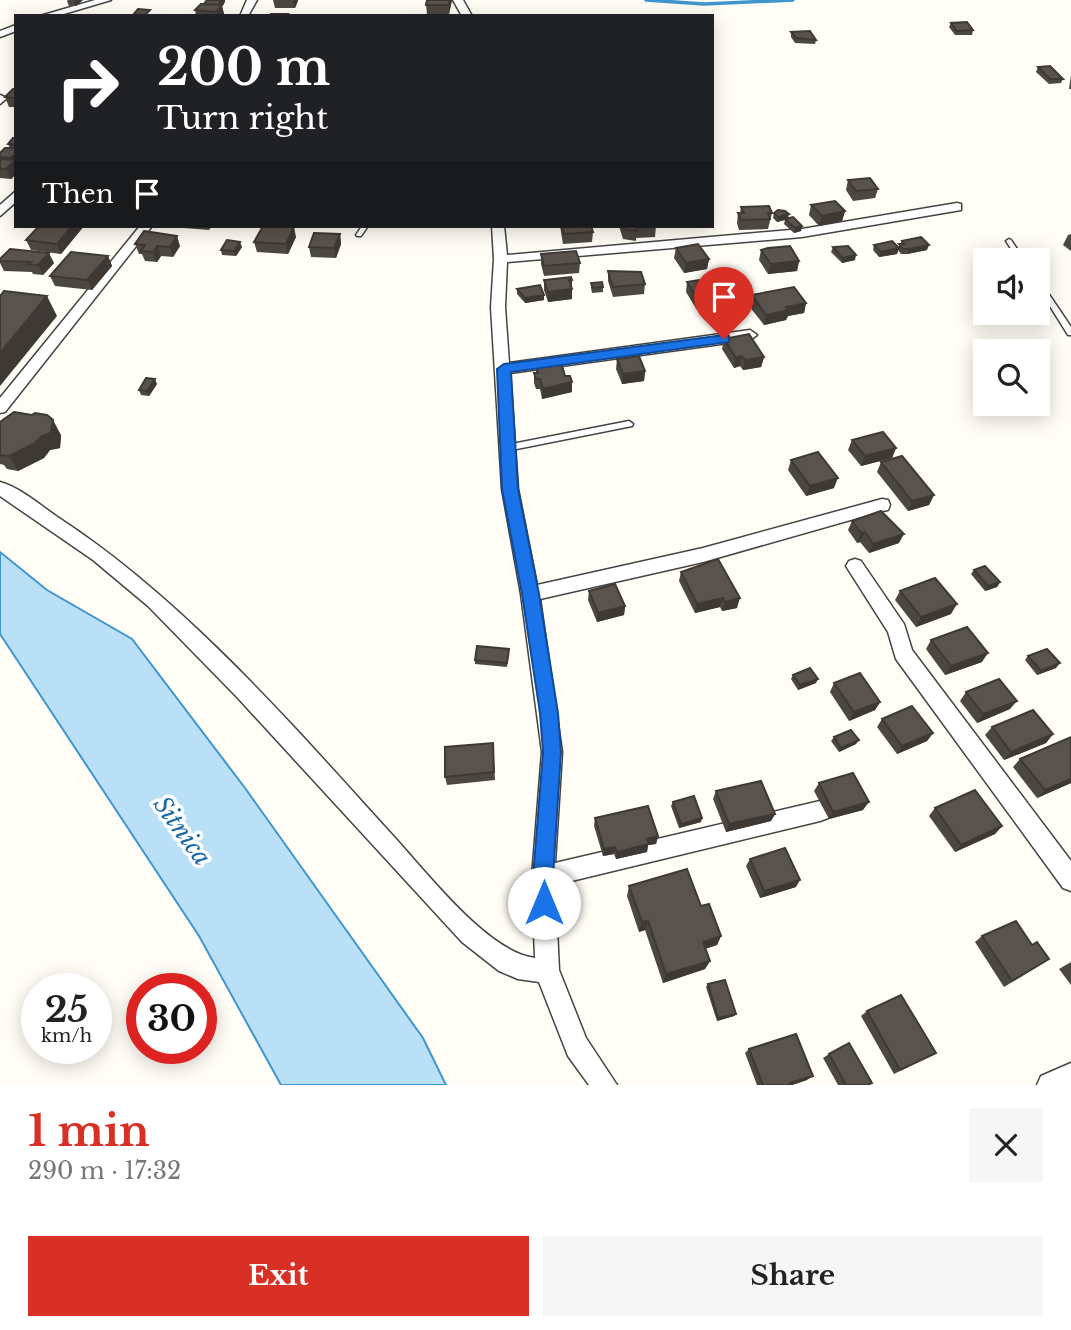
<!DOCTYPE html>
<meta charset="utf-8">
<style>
body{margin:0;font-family:"Libre Baskerville",serif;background:#f6f6f6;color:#222;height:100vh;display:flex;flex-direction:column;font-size:26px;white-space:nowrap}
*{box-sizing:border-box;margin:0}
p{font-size:23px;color:#767676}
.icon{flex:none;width:38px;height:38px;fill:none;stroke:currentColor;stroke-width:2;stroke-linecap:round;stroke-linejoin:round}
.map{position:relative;height:1085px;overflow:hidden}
.drawer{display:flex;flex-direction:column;background:#fff;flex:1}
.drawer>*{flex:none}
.guide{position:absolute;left:14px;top:14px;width:700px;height:214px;border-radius:0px;box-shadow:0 4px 18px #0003;background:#202124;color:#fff;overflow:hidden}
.buttons{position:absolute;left:973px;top:248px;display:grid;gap:14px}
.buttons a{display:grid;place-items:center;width:77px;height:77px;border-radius:0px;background:#fff;box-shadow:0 4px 18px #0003;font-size:35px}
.speed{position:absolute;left:21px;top:973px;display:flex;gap:14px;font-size:35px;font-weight:700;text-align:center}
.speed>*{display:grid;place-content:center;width:91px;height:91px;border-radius:50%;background:#fff;box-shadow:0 4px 18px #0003;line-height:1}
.speed small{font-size:18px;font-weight:400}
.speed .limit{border:10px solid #d22;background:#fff;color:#111}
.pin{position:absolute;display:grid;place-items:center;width:60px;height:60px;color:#fff;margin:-72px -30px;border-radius:50% 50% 50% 0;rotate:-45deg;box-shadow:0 0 7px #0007}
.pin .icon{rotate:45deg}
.me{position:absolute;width:77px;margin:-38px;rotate:0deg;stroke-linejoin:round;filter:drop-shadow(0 0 5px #0008)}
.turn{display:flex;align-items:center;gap:24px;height:147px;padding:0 28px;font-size:32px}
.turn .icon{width:91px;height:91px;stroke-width:2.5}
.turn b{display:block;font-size:49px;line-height:60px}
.then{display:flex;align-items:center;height:66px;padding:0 28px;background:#0003;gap:14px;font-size:26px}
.round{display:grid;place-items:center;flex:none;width:74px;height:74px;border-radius:0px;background:#f6f6f6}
.head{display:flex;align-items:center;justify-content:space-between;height:119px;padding:0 28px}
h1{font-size:42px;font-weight:700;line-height:52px;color:#d93025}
.primary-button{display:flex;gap:14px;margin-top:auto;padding:14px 28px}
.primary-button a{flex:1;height:80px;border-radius:0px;background:#d93025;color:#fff;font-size:28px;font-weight:700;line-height:80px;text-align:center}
.primary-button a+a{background:#f6f6f6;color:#222}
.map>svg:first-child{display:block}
.water{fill:#b9e0f7;stroke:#3f96cf;stroke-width:2}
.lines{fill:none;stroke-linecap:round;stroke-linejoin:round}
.stream{stroke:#3f96cf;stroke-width:3.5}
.service-casing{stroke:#444;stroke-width:3}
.minor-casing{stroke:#444;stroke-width:3}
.service{fill:#fff;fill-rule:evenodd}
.minor{fill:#fff;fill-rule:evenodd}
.wall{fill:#4d4742}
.shaded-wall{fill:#3f3936}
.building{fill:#5a524d;stroke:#3f3936;stroke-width:2}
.route{fill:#1a73e8;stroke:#114b97;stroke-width:2}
.labels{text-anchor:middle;stroke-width:7;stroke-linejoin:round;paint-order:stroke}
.near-water-label{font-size:24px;font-style:italic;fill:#1768a6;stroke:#fff}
</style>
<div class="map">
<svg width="1071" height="1085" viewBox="0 0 1071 1085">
<rect width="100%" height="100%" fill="#fffdf5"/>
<polygon class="water" points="0,552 47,590 132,639 245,788 423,1038 446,1085 281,1085 199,936 0,634"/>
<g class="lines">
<polyline class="stream" points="646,0 704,4 793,0"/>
<defs>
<g id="service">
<polygon points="362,226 368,226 361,236 357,236 356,235"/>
<polygon points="1009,239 1011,240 1025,261 1019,261 1006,241"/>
<polygon points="1038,280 1040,281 1071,327 1071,335 1068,335 1038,287"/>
<polygon points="629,421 633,424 632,426 507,451 503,448 507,445"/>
</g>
<g id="minor">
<polygon points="95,0 111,0 57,16 40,16"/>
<polygon points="247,0 257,0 248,16 240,16"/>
<polygon points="453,0 463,0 472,16 462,16"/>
<polygon points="16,25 16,31 0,37 0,31"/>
<polygon points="0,95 7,98 0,104"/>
<polygon points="16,191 16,202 0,216 0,205"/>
<path d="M957 203 961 204V210L802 237 507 262 505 307 509 363 750 330 757 335 750 340 510 373 518 489 537 585 703 548 882 499 888 500 890 505 888 510 882 511 703 562 540 599 562 752 555 863 820 801 828 804 831 811 828 818 820 821 555 885 559 970 586 1038 617 1085H589L568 1056 539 982 518 979 499 971 462 942 236 696 148 606 93 560 0 496V482C21 488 41 506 59 518 187 602 293 726 396 839 427 873 489 953 535 958L532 877 542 752 521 594 502 489 491 307 494 259 492 226H504L507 255 802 229Z"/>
<polygon points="140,226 152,226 5,412 0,413 0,398"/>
<polygon points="855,559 861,561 904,624 912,650 1071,861 1071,891 1063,888 896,659 888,632 846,566 849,561"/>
<polygon points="1071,1063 1071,1085 1037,1085 1041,1076"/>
</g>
</defs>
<use href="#service" class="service-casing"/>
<use href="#minor" class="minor-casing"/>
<use href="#service" class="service"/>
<use href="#minor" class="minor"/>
</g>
<g class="wall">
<polygon points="68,0 83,0 76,6 69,6 67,1"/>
<polygon points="273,0 298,0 298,1 295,8 275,8"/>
<polygon points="452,0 449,14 427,14 426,5"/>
<polygon points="225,2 222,6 224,14 222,16 196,16 195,10"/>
<polygon points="951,23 973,30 972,35 955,35 949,27"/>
<polygon points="791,32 816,40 815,44 795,43 791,37"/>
<polygon points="1038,67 1063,79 1061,83 1049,84 1036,72"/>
<polygon points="1071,75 1071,89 1069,89"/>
<polygon points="16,89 16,107 9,107 5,97"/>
<polygon points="16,139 16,174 11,179 0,178 0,153 10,148 8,144"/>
<polygon points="848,180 878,189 875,198 853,201 846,190"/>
<polygon points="811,205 845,211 842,221 819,226 809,215"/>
<polygon points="741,207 772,213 768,229 739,230 737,223 738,213 740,213"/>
<polygon points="774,213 788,218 802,226 801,231 794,233 784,224 785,220 777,222 773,218"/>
<polygon points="32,226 84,226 61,254 31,250 26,240 38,227"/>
<polygon points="183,226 212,226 209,230 184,228"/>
<polygon points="560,226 591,226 593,232 592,242 563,244"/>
<polygon points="619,226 656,226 655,237 636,238 636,241 623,239"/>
<polygon points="340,234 341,244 336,258 311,257 309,247"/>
<polygon points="1071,234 1071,251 1063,245 1068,235"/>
<polygon points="296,237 288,254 257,252 254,242"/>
<polygon points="902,241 927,250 907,254 901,254 898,250 897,254 879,257 873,250 874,245 898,248"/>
<polygon points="135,244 180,246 173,257 161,256 157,262 145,261 142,254 139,254"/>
<polygon points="242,247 236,256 222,255 221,250"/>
<polygon points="833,247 855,260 842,263 831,252"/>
<polygon points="676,248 709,259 707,269 684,273 674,258"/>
<polygon points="761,250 799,261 797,271 768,274 759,260"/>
<polygon points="541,254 580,263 579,273 544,276 541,264"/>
<polygon points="108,256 112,266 92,290 55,286 50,276"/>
<polygon points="0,259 54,263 43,275 33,274 32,272 4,271 0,263"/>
<polygon points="608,271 645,284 644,294 613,297 608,281"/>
<polygon points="544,280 572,280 572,299 548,302 544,290"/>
<polygon points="687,282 701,283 736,291 734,301 697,310 686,292"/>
<polygon points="591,283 603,287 603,292 592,293 591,288"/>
<polygon points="517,289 544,295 544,300 525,303 517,294"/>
<polygon points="752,295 806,303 804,313 788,316 786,320 764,325 749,306"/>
<polygon points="724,339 764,357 761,367 743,370 740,366 734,368 722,349"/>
<polygon points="617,359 645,371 644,381 622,384 616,369"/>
<polygon points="536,365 565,376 572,392 542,399 540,389 536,389 534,383 534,373 536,373"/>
<polygon points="157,384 149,396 141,395 139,390"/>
<polygon points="0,422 61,435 60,448 50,450 44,458 18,471 7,469 4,465 0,464"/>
<polygon points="852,440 896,448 892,458 861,466 848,450"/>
<polygon points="791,460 834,488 806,496 788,470"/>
<polygon points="881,462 934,495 929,505 908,511 877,472"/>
<polygon points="852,521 899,543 869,553 860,542 857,543 848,530"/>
<polygon points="974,570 1000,582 997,587 985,591 971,574"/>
<polygon points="681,572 737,608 722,611 720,607 695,613 679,581"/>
<polygon points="589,591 625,606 624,615 597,622 588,600"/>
<polygon points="900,591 951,614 916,627 895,600"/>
<polygon points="931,640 982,662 945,675 926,649"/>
<polygon points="509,653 507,667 475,664 475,660"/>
<polygon points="1028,656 1056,668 1037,675 1025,660"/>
<polygon points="793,675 816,683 798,690 791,679"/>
<polygon points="834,683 880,702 875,710 849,721 830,692"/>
<polygon points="966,692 1010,709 977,723 960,701"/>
<polygon points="882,719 933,733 927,741 897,754 877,727"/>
<polygon points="992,727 1053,734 1046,743 1004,760 985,735"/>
<polygon points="834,737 856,744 839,752 831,741"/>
<polygon points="1071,737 1071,783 1037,798 1013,767 1020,759"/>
<polygon points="493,743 495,780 447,785 445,777"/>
<polygon points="819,783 863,810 829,819 814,791"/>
<polygon points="716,791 775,814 771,821 726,832 713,799"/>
<polygon points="673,802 701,822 679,828 671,806"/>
<polygon points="935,808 1002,826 995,834 955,852 929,816"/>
<polygon points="595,818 658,836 656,844 648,845 647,852 616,859 614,854 603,856 594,826"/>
<polygon points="750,859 796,887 760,898 746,866"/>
<polygon points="629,886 701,906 721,936 717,945 705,949 710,961 705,969 663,983 645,930 639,932 627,896"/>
<polygon points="982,936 1040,965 1004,987 975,942"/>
<polygon points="1071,962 1071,985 1059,969"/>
<polygon points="708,984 736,1014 734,1016 717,1021 706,987"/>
<polygon points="867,1011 936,1053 894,1074 861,1016"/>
<polygon points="749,1049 807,1080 792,1085 757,1085 745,1053"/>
<polygon points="829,1054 868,1085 838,1085 823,1058"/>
</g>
<g class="shaded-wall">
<polygon points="76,0 83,0 76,6 74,2"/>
<polygon points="222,0 225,0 225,2 222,6 224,14 222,16 217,16 216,12 218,5"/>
<polygon points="293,0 298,0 295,8"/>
<polygon points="450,0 452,0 449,14 449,5"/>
<polygon points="16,155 16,174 11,179 6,169 13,163 10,158"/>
<polygon points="845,211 842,221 819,226 822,216"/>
<polygon points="789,214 788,219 777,222 778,217"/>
<polygon points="72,226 84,226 61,254 57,244"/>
<polygon points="802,226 801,231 794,233 795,228"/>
<polygon points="294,227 296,237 288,254 286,244"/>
<polygon points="340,234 341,244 336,258 334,248"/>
<polygon points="177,236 180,246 173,257 170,247"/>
<polygon points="240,242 242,247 236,256 234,251"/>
<polygon points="929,245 927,250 907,254 909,249"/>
<polygon points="157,246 161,256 157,262 153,252"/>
<polygon points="899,248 897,254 879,257 881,252"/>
<polygon points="49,253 54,263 43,275 38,265"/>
<polygon points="856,255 855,260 842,263 843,258"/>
<polygon points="108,256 112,266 92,290 87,280"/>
<polygon points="709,259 707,269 684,273 686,263"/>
<polygon points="799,261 797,271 768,274 771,264"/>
<polygon points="569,280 572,280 572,299 548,302 548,292"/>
<polygon points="736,291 734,301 697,310 698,300"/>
<polygon points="544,295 544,300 525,303 525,298"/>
<polygon points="47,296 57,316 0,386 0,353"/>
<polygon points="806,303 804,313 788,316 786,320 764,325 766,315 786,307"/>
<polygon points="742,356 740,366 734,368 736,358"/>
<polygon points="764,357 761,367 743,370 745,360"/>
<polygon points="645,371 644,381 622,384 623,374"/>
<polygon points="155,379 157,384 149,396 147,391"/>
<polygon points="572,382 572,392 542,399 543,389"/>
<polygon points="53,420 61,435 60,448 50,450 44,458 18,471 9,456"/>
<polygon points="896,448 892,458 861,466 865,456"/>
<polygon points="838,478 834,488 806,496 810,486"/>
<polygon points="934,495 929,505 908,511 912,501"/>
<polygon points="865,532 860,542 857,543 861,533"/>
<polygon points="904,534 899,543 869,553 873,544"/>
<polygon points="1000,582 997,587 985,591 988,586"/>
<polygon points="723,598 720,607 695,613 697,604"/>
<polygon points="740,598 737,608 722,611 725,602"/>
<polygon points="957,604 951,614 916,627 921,617"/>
<polygon points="625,606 624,615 597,622 598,613"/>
<polygon points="988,653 982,662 945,675 951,666"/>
<polygon points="1060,663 1056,668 1037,675 1041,671"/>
<polygon points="818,679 816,683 798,690 800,685"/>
<polygon points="1017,701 1010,709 977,723 983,714"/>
<polygon points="880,702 875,710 849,721 854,712"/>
<polygon points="933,733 927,741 897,754 902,746"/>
<polygon points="1053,734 1046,743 1004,760 1011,752"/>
<polygon points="859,740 856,744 839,752 841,748"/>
<polygon points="1071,779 1071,783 1037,798 1045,790"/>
<polygon points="869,802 863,810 829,819 833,812"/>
<polygon points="775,814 771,821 726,832 729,824"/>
<polygon points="702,818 701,822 679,828 681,824"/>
<polygon points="1002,826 995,834 955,852 961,845"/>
<polygon points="658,836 656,844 648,845 647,852 616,859 617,852 647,839"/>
<polygon points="615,847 614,854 603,856 604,849"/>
<polygon points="800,880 796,887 760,898 764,891"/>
<polygon points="648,921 645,930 639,932 642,922"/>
<polygon points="721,936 717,945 698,951 703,942"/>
<polygon points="710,961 705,969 663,983 666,974"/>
<polygon points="736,1014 734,1016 717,1021 718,1018"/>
<polygon points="813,1076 807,1080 792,1085 788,1085 790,1083"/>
</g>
<g class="building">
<polygon points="207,0 222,0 218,5 204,4"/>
<polygon points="427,0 450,0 449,5 426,5"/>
<polygon points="201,4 222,5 216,12 195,10"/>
<polygon points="138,9 150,10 145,15 133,15"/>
<polygon points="271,14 288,14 287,16 269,16"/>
<polygon points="967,22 973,30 957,31 951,23"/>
<polygon points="810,31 816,40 796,38 791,32"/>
<polygon points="1050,66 1063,79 1050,79 1038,67"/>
<polygon points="13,89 16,89 16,98 5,97"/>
<polygon points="13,138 16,139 16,145 8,144"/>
<polygon points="5,148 16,148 16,155 10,158 0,157 0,153"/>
<polygon points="0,159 15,160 6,169 0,169"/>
<polygon points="870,178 878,189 856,191 848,180"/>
<polygon points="835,201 845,211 822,216 811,205"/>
<polygon points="769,206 772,213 768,213 770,219 741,220 738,213 744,213 741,207"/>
<polygon points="778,210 785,211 789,214 778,217 774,213"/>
<polygon points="793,217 802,226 795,228 785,219"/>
<polygon points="39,226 72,226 57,244 26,240"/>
<polygon points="263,226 266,226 294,227 286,244 254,242"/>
<polygon points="562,226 591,226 593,232 564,234"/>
<polygon points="623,226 656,226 656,227 636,228 637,231 624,229"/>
<polygon points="144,231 177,236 170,247 157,246 153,252 141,251 145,245 135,244"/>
<polygon points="314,233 340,234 334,248 309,247"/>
<polygon points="921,237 929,245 909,249 903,249 899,244 904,244 902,241"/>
<polygon points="227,240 240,242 234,251 221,250"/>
<polygon points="892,241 899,248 881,252 874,245"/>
<polygon points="698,244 709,259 686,263 676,248"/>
<polygon points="790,246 799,261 771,264 761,250 768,248"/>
<polygon points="848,246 856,255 843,258 833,247"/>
<polygon points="10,249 49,253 38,265 28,264 31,262 0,261 0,259"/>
<polygon points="576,251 580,263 544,266 541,254"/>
<polygon points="71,252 108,256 87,280 50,276"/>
<polygon points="608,271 641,272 645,284 613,287"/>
<polygon points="571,277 572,280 569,280 572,289 548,292 544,280"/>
<polygon points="727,278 736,291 698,300 687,282 699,280 701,283"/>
<polygon points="602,282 603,287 593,288 591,283"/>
<polygon points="540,285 544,295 525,298 517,289"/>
<polygon points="794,287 806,303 786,307 789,310 766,315 752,295"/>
<polygon points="4,291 47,296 0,353 0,296"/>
<polygon points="749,334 764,357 745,360 742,356 736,358 724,339"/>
<polygon points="639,356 645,371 623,374 617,359"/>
<polygon points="561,362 565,376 570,376 572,382 543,389 540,379 536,379 534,373 538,373 536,365"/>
<polygon points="146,378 155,379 147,391 139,390"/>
<polygon points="14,412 32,415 35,413 47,415 53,420 51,433 42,436 35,443 9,456 0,455 0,422"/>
<polygon points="883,432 896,448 865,456 852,440"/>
<polygon points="818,452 838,478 810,486 791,460"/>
<polygon points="902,456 934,495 912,501 881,462"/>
<polygon points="881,511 904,534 873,544 865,532 861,533 852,521"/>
<polygon points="718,559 740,598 725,602 723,598 697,604 681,572"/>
<polygon points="985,566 1000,582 988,586 974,570"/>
<polygon points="935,578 957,604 921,617 900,591"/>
<polygon points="615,584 625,606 598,613 589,591"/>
<polygon points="967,627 988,653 951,666 931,640"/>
<polygon points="477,646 509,649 507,663 475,660"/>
<polygon points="1047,649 1060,663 1041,671 1028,656"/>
<polygon points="810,668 818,679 800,685 793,675"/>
<polygon points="860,673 880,702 854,712 834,683"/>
<polygon points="999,679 1017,701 983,714 966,692"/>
<polygon points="912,706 933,733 902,746 882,719"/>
<polygon points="1033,710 1053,734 1011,752 992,727"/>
<polygon points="851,730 859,740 841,748 834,737"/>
<polygon points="1071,737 1071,779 1045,790 1020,759"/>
<polygon points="493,743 494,772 445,777 445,747"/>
<polygon points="853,773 869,802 833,812 819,783"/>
<polygon points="761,781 775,814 729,824 716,791"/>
<polygon points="975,790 1002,826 961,845 935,808"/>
<polygon points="694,796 702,818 681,824 673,802"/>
<polygon points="648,806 658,836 647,839 649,844 617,852 615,847 604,849 595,818"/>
<polygon points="785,848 800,880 764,891 750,859"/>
<polygon points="687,869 701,906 709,904 721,936 703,942 710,961 666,974 648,921 642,922 629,886"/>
<polygon points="1016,921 1032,945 1037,942 1049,959 1012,981 982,936"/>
<polygon points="725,980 736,1014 718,1018 708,984"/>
<polygon points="901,995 936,1053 900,1070 867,1011"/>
<polygon points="796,1034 813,1076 790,1083 790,1085 763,1085 749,1049"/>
<polygon points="849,1043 872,1083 867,1085 846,1085 829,1054"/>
</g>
<polygon class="route" points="724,335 729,336 729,342 511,372 518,489 539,594 558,713 561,752 553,877 554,903 551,911 544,914 537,911 533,903 533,877 543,752 540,713 522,594 502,489 497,369 504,364"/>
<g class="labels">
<g class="near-water-label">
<text transform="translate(182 831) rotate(54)" y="8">Sitnica</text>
</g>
</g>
</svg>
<div class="buttons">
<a><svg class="icon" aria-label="sound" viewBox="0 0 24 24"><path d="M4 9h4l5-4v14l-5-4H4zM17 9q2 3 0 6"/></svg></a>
<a><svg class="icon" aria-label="search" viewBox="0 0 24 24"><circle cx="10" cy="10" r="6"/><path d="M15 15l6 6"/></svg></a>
</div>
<div class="speed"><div>25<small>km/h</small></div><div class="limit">30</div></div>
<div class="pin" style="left:724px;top:339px;background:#d93025"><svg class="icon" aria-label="arrive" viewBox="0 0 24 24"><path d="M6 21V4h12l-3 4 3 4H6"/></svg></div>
<svg class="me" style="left:544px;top:903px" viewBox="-20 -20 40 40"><circle r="19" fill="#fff"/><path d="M0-13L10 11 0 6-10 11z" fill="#1a73e8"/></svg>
<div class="guide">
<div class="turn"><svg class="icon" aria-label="right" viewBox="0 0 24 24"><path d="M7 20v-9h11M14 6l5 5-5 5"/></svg><div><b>200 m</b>Turn right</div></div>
<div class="then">Then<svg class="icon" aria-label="arrive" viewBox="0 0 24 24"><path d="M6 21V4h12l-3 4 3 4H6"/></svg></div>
</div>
</div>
<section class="drawer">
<div class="head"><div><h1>1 min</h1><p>290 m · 17:32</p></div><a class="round"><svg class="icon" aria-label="close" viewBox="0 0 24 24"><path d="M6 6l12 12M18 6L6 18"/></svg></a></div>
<div class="primary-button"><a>Exit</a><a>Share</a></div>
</section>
